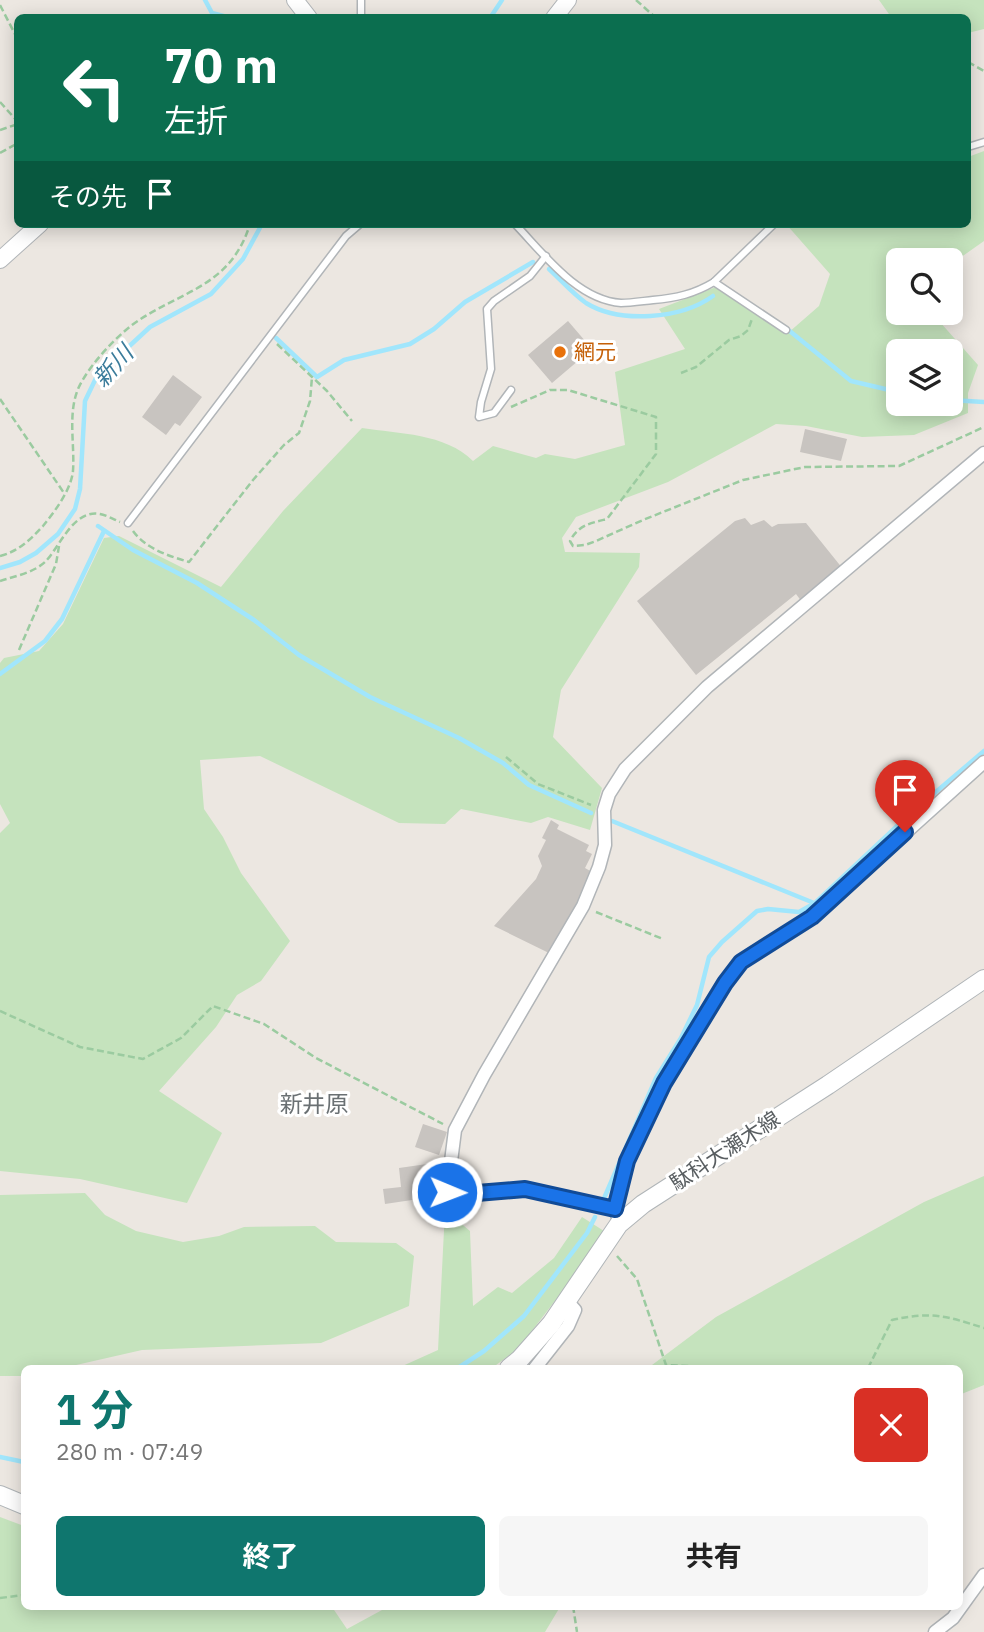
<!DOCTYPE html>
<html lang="ja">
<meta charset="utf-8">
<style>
body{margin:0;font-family:"IBM Plex Sans","Noto Sans JP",sans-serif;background:#f6f6f6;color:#222;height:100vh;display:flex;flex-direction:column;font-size:26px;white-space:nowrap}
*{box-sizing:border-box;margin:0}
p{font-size:23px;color:#767676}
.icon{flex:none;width:38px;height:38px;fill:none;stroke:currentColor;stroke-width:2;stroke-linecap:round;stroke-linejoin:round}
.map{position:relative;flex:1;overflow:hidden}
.sheet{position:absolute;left:21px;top:1365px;width:942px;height:245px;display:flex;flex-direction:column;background:#fff;border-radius:10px;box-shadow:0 4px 18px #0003}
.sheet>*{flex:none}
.banner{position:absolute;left:14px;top:14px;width:957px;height:214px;border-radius:10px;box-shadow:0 4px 18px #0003;background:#0b6e4f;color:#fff;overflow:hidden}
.buttons{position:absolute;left:886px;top:248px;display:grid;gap:14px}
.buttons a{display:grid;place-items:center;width:77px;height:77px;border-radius:10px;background:#fff;box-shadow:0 4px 18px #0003;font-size:35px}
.pin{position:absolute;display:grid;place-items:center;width:60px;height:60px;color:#fff;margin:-72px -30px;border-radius:50% 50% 50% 0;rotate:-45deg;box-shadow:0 0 7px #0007}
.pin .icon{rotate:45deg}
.me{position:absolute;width:77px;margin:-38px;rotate:91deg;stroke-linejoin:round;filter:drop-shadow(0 0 5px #0008)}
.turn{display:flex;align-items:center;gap:24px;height:147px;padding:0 35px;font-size:32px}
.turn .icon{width:91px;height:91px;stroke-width:2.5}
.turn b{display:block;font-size:49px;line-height:60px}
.then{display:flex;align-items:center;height:66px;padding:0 35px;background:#0003;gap:14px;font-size:26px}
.round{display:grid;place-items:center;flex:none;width:74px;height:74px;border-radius:10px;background:#f6f6f6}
.headline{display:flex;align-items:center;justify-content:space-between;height:119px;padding:0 35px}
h1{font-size:42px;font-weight:700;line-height:52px;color:#0f766e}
.button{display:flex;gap:14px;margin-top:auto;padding:14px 35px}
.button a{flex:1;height:80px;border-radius:10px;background:#0f766e;color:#fff;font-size:28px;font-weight:700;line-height:80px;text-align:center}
.button a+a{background:#f6f6f6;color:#222}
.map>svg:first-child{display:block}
.green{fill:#c5e3bd;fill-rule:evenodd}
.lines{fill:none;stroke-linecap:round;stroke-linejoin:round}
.stream{stroke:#a1e6fc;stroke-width:4.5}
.building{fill:#c8c4c0}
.service-casing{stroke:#b1b5b8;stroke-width:9}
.minor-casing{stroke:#b1b5b8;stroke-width:15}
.tertiary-casing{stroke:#b1b5b8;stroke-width:18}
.secondary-casing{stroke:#b0b5b8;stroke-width:20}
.path{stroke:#9bcba0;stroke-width:2.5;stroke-dasharray:7 3.5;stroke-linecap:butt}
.service{stroke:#fff;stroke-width:6}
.minor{stroke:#fff;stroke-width:12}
.tertiary{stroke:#fff;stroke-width:16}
.secondary{stroke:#fff;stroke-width:18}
.route-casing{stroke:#114b97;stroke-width:18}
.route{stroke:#1a73e8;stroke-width:12}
.food-dot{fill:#e8710a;stroke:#fff;stroke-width:2.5}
.labels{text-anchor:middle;stroke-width:6;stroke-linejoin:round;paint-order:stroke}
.food-label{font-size:21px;fill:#c56008;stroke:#fff;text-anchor:start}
.street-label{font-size:21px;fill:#595e61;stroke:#fff}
.water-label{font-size:23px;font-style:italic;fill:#3b7c9b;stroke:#fff}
.neighbourhood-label{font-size:23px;fill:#6a7073;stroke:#fff}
</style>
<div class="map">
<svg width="984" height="1632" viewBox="0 0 984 1632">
<rect width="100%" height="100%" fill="#ece7e1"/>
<g class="green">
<polygon points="879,0 984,0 984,29 968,33 968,18 891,17"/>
<path d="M984 151V241L950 265V261H898V313H932L978 365 968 393V413L914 435 862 437 806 426 776 424 668 482 576 517 562 538 565 552 640 553 639 567 561 690 553 737 602 788 590 830 548 817 531 823 461 809 445 824 399 823 260 756 200 760 204 809 223 837 241 873 290 941 261 981 237 995 216 1027 159 1091 222 1133 187 1203 80 1179 0 1171V833L10 823 0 804V663L4 658 39 651 63 624 104 538 119 536 221 587 283 511 362 428C399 434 445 433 473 461L493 446 536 458 545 454 575 459 625 445 615 372 685 349 659 309 716 287 788 333 819 306 830 274 786 224H968V157ZM898 352H950V404H898Z"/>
<polygon points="984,1176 984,1385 959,1395 959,1368 648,1368 716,1317 924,1202"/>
<polygon points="85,1193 105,1215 136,1231 183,1242 219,1236 244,1227 315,1226 336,1242 396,1243 414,1256 409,1306 321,1343 142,1350 63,1368 24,1368 24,1376 0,1376 0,1195"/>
<polygon points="445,1210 470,1231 473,1306 498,1287 512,1293 554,1258 582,1217 604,1231 574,1276 518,1349 492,1368 398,1368 438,1350"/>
<polygon points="0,1517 24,1526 24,1606 332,1607 347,1629 382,1610 383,1607 560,1607 545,1632 0,1632"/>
</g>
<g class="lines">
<g class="stream">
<polyline points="205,0 212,13 231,18"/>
<polyline points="490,18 502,0"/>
<path d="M549 269C561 280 573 294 586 303 620 324 681 319 713 296"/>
<polyline points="786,328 851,381 898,392"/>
<polyline points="276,338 317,377 344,360 410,344 434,329 465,302 533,262"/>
<polyline points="950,400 984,402"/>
<polyline points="98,526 133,550 197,583 254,620 299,655 370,697 459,738 503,763 529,785 591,813"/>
<polyline points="0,568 20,562 36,553 58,534 75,509 80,489 85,401 97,376 150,327 211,294 243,259 262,224"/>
<polyline points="0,674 45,641 62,619 104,531"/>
<polyline points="612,821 814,903"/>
<polyline points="602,1203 656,1078 681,1038 697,1005 709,957 722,942 757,911 768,909 799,912 815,903 910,814 984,751"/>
<polyline points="458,1368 484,1351 524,1316 587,1233 595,1217"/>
<polyline points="0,1457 24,1462"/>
</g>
</g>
<g class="building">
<polygon points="568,321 592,349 552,383 528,355"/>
<polygon points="173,375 202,397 180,426 175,423 166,435 142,417"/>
<polygon points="805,429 847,439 841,461 800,452"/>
<polygon points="745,518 751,525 764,520 772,527 778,524 806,523 843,569 802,602 796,594 696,675 637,601 735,521"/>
<polygon points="551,820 559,825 557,829 589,845 586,851 592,854 585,868 592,872 583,900 551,954 494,926 536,879 542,866 538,856 546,840 542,838"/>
<polygon points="423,1124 447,1132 439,1155 415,1147"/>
<polygon points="427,1164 432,1197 385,1204 383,1189 401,1187 399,1168"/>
</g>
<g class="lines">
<defs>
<g id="service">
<polyline points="361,18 361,0"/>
<polyline points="968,147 984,142"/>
<path d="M515 224C543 253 577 300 621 303 631 303 643 301 653 300 676 298 694 294 714 282L774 224"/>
<polyline points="714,282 786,330"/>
<polyline points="511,390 494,413 479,417 481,402 491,369 487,309 494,301 530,276 546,256"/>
<polyline points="128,523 346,236 360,224"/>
</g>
<g id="minor">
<polyline points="615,1209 525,1189 465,1194 447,1193 455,1130 484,1075 583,906 599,867 605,845 604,810 609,794 625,769 707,687 984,453"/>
<polyline points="617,1215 615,1209 627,1161 664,1083 725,983 741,962 812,917 984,762"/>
<polyline points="535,1368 568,1326 575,1310 567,1301"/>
<polyline points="935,1632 953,1618 984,1575"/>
</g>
<g id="tertiary">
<polyline points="295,0 309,18"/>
<polyline points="554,18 568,0"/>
<polyline points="0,260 40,224"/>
</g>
<g id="secondary">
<polyline points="509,1368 520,1359 551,1324 619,1224 643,1204 828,1085 984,979"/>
<polyline points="0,1495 24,1505"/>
</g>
</defs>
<use href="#service" class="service-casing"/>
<use href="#minor" class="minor-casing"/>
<use href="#tertiary" class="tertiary-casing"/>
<use href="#secondary" class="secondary-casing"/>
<g class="path">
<polyline points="636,0 656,18"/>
<polyline points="0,5 18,40"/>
<polyline points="968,62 984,71"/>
<polyline points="0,102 18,122"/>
<polyline points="0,130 18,124"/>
<polyline points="0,153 18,143"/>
<polyline points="277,344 327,391 352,421"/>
<polyline points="681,373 696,367 729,340 741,336 748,330 752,319"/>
<polyline points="0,399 64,493"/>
<path d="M511 407 550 390H568L656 417V454L607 519C591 523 578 525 570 541L573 546 585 545 596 541 643 520 743 480 805 467 899 466 984 427"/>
<path d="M133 531C146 549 169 556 189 562L253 480 284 445 299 433 310 401 312 377"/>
<path d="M0 556C19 551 30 540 43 526 55 511 71 490 73 471 75 441 66 408 82 381 94 361 113 340 132 325 178 291 230 289 250 224"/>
<path d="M0 581C15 576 33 573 45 562 60 547 73 509 100 514 106 515 113 519 120 522"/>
<polyline points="19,650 56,564 59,546"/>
<polyline points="506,757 538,784 591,805"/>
<polyline points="596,912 663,939"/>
<polyline points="0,1011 80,1047 143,1059 181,1038 213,1006 264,1024 316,1058 443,1124"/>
<polyline points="617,1256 637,1279 666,1365 731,1368"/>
<path d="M868 1368 892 1320C932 1311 946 1316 984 1328"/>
<polyline points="0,1598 24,1595"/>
<polyline points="573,1606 577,1632"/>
</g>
<use href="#service" class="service"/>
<use href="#minor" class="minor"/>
<use href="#tertiary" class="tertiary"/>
<use href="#secondary" class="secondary"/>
</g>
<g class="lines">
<defs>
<polyline id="route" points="447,1192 465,1194 525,1189 615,1209 627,1161 664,1083 725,983 741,962 812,917 905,832"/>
</defs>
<use href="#route" class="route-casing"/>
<use href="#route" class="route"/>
</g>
<circle class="food-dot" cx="560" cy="352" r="7"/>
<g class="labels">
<g class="food-label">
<text x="574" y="359">網元</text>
</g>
<g class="street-label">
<text transform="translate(725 1151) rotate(-33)" y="7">駄科大瀬木線</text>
</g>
<g class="water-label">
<text transform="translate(113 366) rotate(-48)" y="8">新川</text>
</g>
<g class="neighbourhood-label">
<text x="314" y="1112">新井原</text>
</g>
</g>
</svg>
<div class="buttons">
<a><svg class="icon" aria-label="search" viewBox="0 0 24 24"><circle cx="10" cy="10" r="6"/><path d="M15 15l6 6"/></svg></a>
<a><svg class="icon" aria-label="layers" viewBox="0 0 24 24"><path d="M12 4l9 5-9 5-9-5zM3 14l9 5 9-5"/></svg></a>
</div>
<div class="pin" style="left:905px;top:832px;background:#d93025"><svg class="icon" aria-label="arrive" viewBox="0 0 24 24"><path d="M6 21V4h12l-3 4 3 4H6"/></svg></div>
<svg class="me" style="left:447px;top:1192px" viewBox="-20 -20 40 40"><circle r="17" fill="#1a73e8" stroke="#fff" stroke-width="3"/><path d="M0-11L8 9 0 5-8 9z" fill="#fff"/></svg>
<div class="banner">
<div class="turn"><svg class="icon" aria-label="left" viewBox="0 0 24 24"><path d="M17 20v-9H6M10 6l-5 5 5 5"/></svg><div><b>70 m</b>左折</div></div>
<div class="then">その先<svg class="icon" aria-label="arrive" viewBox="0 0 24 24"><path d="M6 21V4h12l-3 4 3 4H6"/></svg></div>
</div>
<section class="sheet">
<div class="headline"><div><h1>1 分</h1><p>280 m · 07:49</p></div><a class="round" style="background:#d93025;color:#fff"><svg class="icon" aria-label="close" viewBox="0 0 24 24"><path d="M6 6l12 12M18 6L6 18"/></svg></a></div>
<div class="button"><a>終了</a><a>共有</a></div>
</section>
</div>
